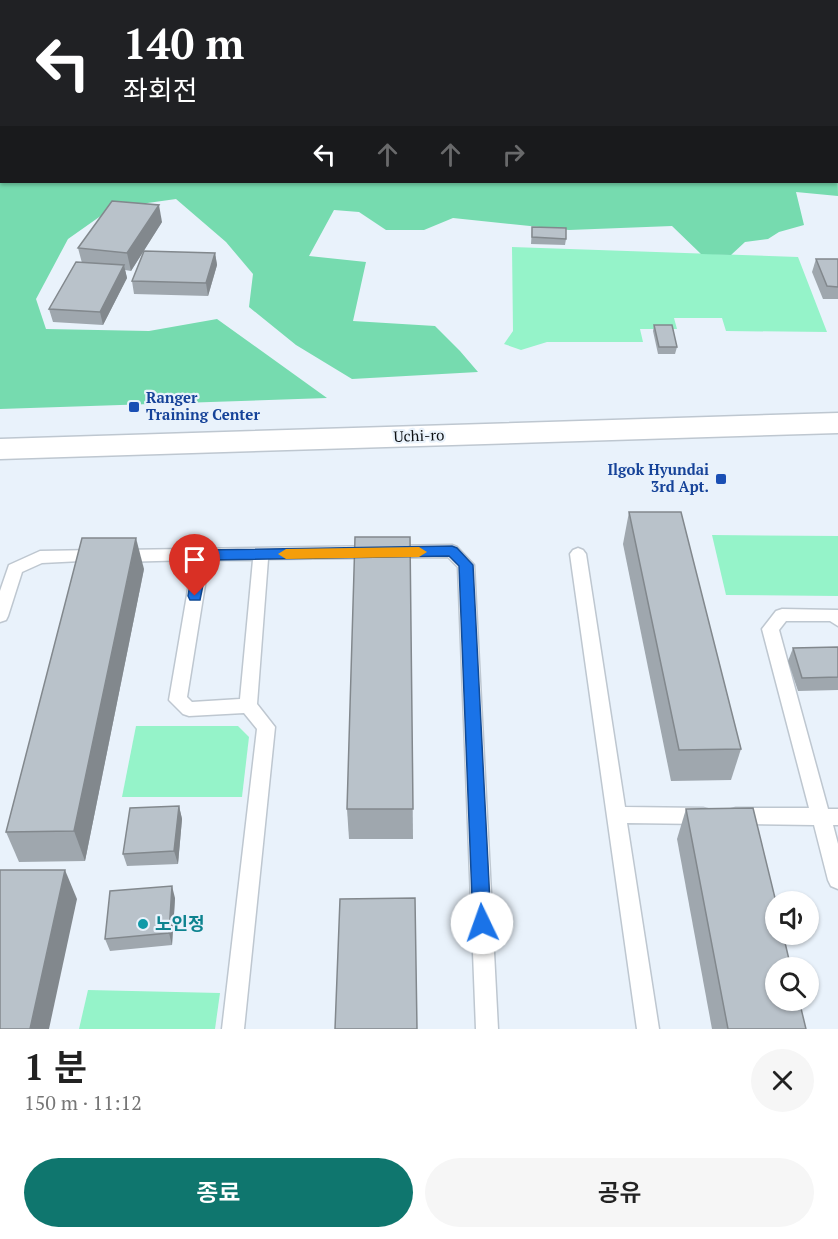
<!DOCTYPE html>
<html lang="ko">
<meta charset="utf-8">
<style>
body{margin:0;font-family:"PT Serif","Noto Sans KR",serif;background:#f6f6f6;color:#222;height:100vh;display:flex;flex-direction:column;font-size:22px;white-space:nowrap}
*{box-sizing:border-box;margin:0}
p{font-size:20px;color:#767676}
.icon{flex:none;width:33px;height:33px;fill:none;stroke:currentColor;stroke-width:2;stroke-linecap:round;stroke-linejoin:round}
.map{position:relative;height:1029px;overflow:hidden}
.panel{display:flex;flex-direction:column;background:#fff;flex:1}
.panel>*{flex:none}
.banner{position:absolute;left:0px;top:0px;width:838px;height:183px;box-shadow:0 2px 4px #0004;background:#202124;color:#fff;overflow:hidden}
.fabs{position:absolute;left:765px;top:891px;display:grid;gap:12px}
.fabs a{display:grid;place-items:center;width:54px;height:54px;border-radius:50%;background:#fff;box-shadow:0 2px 4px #0004;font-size:30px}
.pin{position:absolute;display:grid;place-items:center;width:51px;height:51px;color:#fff;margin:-62px -26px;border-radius:50% 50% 50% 0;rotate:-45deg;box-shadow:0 0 6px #0007}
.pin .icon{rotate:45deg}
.me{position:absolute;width:66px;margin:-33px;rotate:357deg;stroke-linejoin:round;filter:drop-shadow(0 0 4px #0008)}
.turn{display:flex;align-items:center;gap:21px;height:126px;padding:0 24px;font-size:27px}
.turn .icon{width:78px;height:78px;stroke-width:2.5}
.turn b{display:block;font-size:42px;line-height:51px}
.lanes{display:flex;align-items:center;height:57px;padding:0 24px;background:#0003;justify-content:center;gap:30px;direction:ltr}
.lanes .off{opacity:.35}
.round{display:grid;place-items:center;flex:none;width:63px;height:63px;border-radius:32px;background:#f6f6f6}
.summary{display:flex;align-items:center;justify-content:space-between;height:102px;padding:0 24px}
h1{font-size:36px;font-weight:600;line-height:45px}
.cta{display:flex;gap:12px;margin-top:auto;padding:12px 24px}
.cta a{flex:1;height:69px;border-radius:36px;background:#0f766e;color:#fff;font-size:24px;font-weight:600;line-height:69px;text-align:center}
.cta a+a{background:#f6f6f6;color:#222}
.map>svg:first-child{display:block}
.green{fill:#95f3c9}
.forest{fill:#76dbaf}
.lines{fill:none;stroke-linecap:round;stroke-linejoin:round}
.lane-casing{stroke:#bec7d0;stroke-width:3}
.secondary-casing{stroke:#bec7d0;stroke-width:3}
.lane{fill:#fff;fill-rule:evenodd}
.secondary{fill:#fff;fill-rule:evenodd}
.wall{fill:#9fa7ae}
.shaded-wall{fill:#82888d}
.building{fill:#b9c2ca;stroke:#82888d;stroke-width:1.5}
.route{fill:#1a73e8;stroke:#114b97;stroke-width:1.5}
.slow{fill:#f59e0b}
.transit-dot{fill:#1a4fb4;stroke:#e9f2fb;stroke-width:2}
.culture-dot{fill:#0f9aa8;stroke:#e9f2fb;stroke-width:2}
.labels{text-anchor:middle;stroke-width:4.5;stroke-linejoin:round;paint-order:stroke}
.transit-label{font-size:15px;font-weight:bold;fill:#164399;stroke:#e9f2fb;text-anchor:start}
.street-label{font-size:15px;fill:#0e1114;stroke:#e9f2fb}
.near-culture-label{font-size:18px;font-weight:bold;fill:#0d838f;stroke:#e9f2fb;text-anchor:start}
</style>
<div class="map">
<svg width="838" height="1029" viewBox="0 0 838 1029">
<rect width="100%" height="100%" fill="#e9f2fb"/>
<g class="green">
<polygon points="512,247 798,257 827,332 726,331 722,318 674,318 677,329 640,329 643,342 547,342 521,350 504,344 513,331"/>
<polygon points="712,535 838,536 838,596 726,595"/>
<polygon points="136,726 238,726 249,737 242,797 122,797"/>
<polygon points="88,990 220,993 215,1029 79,1029"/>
</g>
<polygon class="forest" points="0,0 648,0 2,2 2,182 837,182 837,135 838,196 796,192 804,225 779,232 768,239 745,242 731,255 701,254 672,226 569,230 453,218 424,230 386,230 359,212 334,210 309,256 366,262 353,321 435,326 460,351 478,372 352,379 296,345 249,307 253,274 226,242 176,199 112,208 68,239 36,299 46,329 149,331 217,319 327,398 0,409"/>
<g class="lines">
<defs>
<g id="lane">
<path d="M452 545 457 547 474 565 498 1029H476L458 567 448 557 268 559 257 704 275 727 244 1029H222L257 729 244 713 189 716 183 714 169 700 193 560 120 562 115 560 112 556 115 552 120 550ZM209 560H253L240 699 192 702 187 697Z"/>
<polygon points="578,548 583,550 586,554 625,807 703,808 710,810 712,816 710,822 703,824 627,823 659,1029 637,1029 570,554 573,550"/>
<polygon points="96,550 101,552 104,556 101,560 42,563 22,572 8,616 6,620 0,622 0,591 9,565 40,551"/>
<polygon points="782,609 838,610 838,626 830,621 786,621 779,630 828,809 838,809 838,825 833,825 838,844 838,889 831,886 828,880 814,825 736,824 729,822 727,816 729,810 736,808 809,808 762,629 776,611"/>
</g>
<polygon id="secondary" points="838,413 838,433 0,459 0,439"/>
</defs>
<use href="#lane" class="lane-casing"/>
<use href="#secondary" class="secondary-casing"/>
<use href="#lane" class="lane"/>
<use href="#secondary" class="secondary"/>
</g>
<g class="wall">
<polygon points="162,222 131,271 125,270 127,278 103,325 53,322 49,309 82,263 78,248"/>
<polygon points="532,227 566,239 565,245 531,244"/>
<polygon points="215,253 217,265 208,296 134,294 132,281"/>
<polygon points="816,259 838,259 838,299 823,299 812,272"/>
<polygon points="654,325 677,347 675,354 658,354 653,331"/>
<polygon points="629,512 741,749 731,780 671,781 623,544"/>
<polygon points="410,537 413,839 349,839 347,809"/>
<polygon points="144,569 85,861 19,862 6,832"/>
<polygon points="838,647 838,690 798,691 788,661 793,648"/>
<polygon points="179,806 182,819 178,864 127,866 123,854"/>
<polygon points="686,809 806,1029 712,1029 677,839"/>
<polygon points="175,898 172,945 110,951 105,939"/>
</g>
<g class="shaded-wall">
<polygon points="159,205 162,222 131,271 127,253"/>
<polygon points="215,253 217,265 208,296 206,283"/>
<polygon points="124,265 127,278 103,325 100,312"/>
<polygon points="136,538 144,569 85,861 74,831"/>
<polygon points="179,806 182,819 178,864 174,851"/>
<polygon points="65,870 77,899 49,1029 30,1029"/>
<polygon points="172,886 175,898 172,945 169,933"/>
</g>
<g class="building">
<polygon points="112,201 159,205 127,253 78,248"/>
<polygon points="532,227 566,228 566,239 532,237"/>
<polygon points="144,251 215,253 206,283 132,281"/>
<polygon points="816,259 838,259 838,287 827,286"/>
<polygon points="76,262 124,265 100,312 49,309"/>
<polygon points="654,325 672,325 677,347 659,347"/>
<polygon points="629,512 681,512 741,749 679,750"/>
<polygon points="355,537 410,537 413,809 347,809"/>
<polygon points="82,538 136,538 74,831 6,832"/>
<polygon points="838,647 838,677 802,678 793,648"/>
<polygon points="179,806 174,851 123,854 130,808"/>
<polygon points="753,808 776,902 776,934 783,934 791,968 776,968 776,1000 799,1000 806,1029 728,1029 686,809"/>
<polygon points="0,870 65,870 30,1029 0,1029"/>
<polygon points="172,886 169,933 105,939 110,891"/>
<polygon points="415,898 417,1029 335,1029 340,899"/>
</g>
<polygon class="route" points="452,546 457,548 473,565 491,923 489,929 482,931 476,929 473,923 459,566 449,556 208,560 200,600 190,600 188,596 195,555 202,550"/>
<polygon class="slow" points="419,547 427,552 419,557 286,559 278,554 286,549"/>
<g class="transit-dot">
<rect x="128" y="401" width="12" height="12" rx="3"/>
<rect x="715" y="473" width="12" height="12" rx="3"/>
</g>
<circle class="culture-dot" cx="143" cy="924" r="6"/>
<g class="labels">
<g class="transit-label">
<text x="146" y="403">Ranger<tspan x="146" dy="17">Training Center</tspan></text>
<text x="709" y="475" text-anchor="end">Ilgok Hyundai<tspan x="709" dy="17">3rd Apt.</tspan></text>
</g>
<g class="street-label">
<text transform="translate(419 436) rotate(-2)" y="5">Uchi-ro</text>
</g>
<g class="near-culture-label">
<text x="155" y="930">노인정</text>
</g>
</g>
</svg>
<div class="fabs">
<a><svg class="icon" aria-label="sound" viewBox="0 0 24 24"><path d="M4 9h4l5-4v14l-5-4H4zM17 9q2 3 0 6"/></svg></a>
<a><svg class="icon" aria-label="search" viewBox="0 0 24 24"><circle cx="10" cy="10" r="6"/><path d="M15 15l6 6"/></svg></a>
</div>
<div class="pin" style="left:195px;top:596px;background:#d93025"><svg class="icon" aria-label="arrive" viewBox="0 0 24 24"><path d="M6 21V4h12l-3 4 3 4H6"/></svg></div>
<svg class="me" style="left:482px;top:923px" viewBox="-20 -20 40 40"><circle r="19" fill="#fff"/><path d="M0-13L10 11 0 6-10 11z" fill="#1a73e8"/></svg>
<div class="banner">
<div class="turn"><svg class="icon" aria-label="left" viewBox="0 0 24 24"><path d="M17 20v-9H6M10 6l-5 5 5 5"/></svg><div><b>140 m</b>좌회전</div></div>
<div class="lanes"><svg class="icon" aria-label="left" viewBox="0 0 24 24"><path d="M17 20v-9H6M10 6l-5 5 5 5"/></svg><svg class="icon off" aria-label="ahead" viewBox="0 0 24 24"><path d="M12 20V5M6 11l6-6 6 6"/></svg><svg class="icon off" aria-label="ahead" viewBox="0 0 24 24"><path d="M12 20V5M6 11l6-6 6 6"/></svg><svg class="icon off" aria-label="right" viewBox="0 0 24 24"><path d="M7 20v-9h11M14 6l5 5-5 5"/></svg></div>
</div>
</div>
<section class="panel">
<div class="summary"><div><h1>1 분</h1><p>150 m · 11:12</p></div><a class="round"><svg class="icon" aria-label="close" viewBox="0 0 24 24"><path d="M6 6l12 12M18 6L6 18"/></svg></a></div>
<div class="cta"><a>종료</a><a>공유</a></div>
</section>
